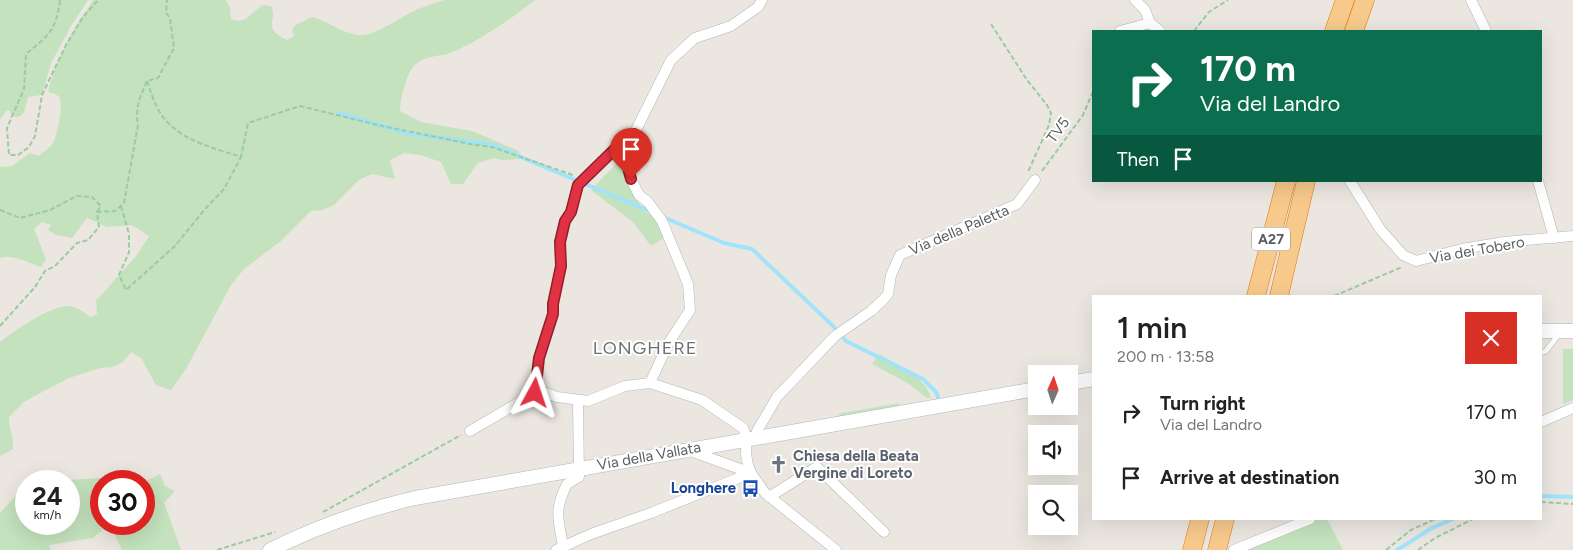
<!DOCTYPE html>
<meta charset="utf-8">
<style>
body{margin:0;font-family:Figtree,sans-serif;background:#f2f2f2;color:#222;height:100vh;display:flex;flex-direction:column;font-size:19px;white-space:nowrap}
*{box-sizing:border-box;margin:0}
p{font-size:16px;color:#767676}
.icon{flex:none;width:28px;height:28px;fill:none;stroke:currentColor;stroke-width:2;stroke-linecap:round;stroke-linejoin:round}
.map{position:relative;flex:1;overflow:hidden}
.details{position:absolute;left:1092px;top:295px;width:450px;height:225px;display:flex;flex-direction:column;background:#fff;border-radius:0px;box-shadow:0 5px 20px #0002}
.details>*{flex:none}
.top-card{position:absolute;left:1092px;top:30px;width:450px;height:152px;border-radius:0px;box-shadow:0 5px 20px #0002;background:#0b6e4f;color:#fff;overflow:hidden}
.needle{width:32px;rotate:3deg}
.fabs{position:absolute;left:1028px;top:365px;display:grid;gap:10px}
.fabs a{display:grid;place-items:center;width:50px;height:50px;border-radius:0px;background:#fff;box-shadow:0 5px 20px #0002;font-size:25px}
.speed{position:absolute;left:15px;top:470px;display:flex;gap:10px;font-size:25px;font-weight:700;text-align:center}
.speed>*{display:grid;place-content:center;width:65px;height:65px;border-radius:50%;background:#fff;box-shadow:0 5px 20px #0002;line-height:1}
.speed small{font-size:12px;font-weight:400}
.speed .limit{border:8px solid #d22;background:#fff;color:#111}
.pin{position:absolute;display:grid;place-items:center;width:42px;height:42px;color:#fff;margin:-51px -21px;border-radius:50% 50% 50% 0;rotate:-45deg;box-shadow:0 0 5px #0007}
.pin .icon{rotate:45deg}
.me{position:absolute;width:55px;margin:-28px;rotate:5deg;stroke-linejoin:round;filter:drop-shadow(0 0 4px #0008)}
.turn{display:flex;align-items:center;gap:18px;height:105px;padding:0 25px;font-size:22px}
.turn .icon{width:65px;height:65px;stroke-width:2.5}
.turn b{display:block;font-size:35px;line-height:42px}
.then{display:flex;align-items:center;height:48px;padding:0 25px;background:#0003;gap:10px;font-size:19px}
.round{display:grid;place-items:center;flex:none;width:52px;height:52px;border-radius:0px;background:#f2f2f2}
.head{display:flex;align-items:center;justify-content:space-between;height:85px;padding:0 25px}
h1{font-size:30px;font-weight:600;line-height:38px}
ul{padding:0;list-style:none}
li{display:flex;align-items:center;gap:15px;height:65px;padding:0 25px}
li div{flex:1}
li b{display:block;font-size:19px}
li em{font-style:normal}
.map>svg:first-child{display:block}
.green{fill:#c4e2bd}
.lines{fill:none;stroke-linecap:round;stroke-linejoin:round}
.stream{stroke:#a1e3fb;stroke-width:4}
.lane-casing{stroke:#b1b4b8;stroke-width:6}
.street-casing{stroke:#b1b4b8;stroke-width:11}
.secondary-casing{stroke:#b0b5b8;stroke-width:15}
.highway-casing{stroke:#e1790b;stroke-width:19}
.path{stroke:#9bcba0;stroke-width:2;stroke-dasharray:5 2.5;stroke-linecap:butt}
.lane{stroke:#fff;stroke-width:5}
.street{stroke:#fff;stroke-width:10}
.secondary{stroke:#fff;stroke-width:14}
.highway{stroke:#f7c98b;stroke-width:18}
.route-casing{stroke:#92202b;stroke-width:12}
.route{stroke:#e03242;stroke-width:9}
.labels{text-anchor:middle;stroke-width:4;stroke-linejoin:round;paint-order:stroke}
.shield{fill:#fff;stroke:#8b8e90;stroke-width:1}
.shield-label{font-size:14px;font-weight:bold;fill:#595e61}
.street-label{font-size:15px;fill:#595e61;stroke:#fff}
.worship-label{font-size:15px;font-weight:bold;fill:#5b616d;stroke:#fff;text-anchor:start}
.transit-label{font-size:15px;font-weight:bold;fill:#164399;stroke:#fff;text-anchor:end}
.quarter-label{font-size:18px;letter-spacing:1px;fill:#6a7073;stroke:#fff}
</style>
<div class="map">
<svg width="1573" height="550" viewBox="0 0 1573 550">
<rect width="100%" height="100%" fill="#ebe7e0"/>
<g class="green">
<polygon points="0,0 88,0 71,26 51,63 42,95 28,97 24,112 21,116 16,117 12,115 9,110 6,111 0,120"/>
<path d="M93 0H226L230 8 231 19C246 25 251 12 263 5L271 6C279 20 260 27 287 40L294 36 292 31 294 26 312 17C329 21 345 36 363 35 374 35 397 20 408 14 419 8 431 4 444 0H535C510 20 482 39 453 52 441 57 426 55 416 64 407 71 400 99 400 111L421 122 472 131 519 151 520 159 502 160 494 158 478 163 463 184H451L441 162 420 155 404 153 390 160 395 179 372 174 359 180 334 205 323 210 311 211 281 241 244 269 231 285 186 369 171 390 156 385 141 358 131 352 123 362 113 367 100 368 69 378 44 391 24 402 9 417C9 429 14 437 13 449L0 456V342C14 331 52 304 70 306 78 308 85 313 91 317L97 314 96 301 137 255 149 236 132 225 107 227 87 218 72 238 56 235 48 230 51 225 42 222 34 229 46 259 41 267C28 263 14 254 0 258V167L12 166 30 153 39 156C43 151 50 149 53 143 57 137 64 102 59 97 57 94 51 93 48 92 54 68 64 47 76 26 81 17 88 10 93 0Z"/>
<polygon points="621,159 635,197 645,212 654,216 665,237 651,246 634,223 591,190"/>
<polygon points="1563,349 1573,349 1573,400 1563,404"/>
<path d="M879 354C897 365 926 376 931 398H927L909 384 872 364Z"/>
<polygon points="899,403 898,408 833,419 842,413"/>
<polygon points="160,474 165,486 175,491 164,503 181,550 122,550 110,524 144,524 144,482"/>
<polygon points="100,478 116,481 101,481 101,524 109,524 93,538 49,545 51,550 0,550 0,513 21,490 26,488 26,524 69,524 69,481 52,481"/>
<polygon points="1316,519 1327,519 1343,550 1241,550"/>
</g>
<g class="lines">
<g class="stream">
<polyline points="339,113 406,133 492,145 652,212"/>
<polyline points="663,217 724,243 752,249 832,325 846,341 923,379 936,392 939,400"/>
<polyline points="1541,496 1573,497"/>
<polyline points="1397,550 1432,528 1453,519"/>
</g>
<defs>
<polyline id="lane" points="1541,353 1546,351 1559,334"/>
<g id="street">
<polyline points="1135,0 1145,10 1150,23 1160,31"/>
<polyline points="1471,0 1486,31"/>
<polyline points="1120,31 1150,23"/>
<polyline points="634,134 626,139 578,185 571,212 565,221 560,242 561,266 553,303 553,314 539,358 535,393 546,393 557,397 588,401 625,386 650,383 702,400 743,428 747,439 746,454 748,465 751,473 765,493 836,550"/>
<polyline points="1350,181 1380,229 1403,255 1416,261 1462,249 1504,242 1573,236"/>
<polyline points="1538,181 1554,238"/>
<polyline points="650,383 668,344 690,310 688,284 662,221 648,202 639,195 631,179 626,160 634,134 671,60 695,38 731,26 758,7 762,0"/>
<polyline points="1541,422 1573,408"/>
<polyline points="470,431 535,393"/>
<polyline points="758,437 757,431 777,397 835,336 871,311 883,300 888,294 891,275 900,255 1017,204 1035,180"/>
<polyline points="688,450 751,473"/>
<polyline points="769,497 817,467 884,532"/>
<path d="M563 546C558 518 554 510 567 484L579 477 578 400"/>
<polyline points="556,550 591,534 651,513 751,473"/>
<polyline points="1234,550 1310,519"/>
</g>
<g id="secondary">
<polyline points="1541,331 1573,331"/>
<polyline points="1069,383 1094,379"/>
<path d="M270 550C316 527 364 510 415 498L1036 389"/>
</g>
<g id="highway">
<polyline points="1334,31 1345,0"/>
<polyline points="1354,31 1365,0"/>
<polyline points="1256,296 1286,181"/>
<polyline points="1279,296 1306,181"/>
<polyline points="1192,550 1200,519"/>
<polyline points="1217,550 1225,519"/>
</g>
</defs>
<use href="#lane" class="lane-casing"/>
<use href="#street" class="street-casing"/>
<use href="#secondary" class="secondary-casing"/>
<use href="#highway" class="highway-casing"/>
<g class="path">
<path d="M60 0C56 31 49 35 26 54L24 89 7 128 9 155H18L29 147 35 136 42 95 66 45 83 17 98 0"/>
<polyline points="991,24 1027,80 1047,105 1051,113 1049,125 1028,172"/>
<polyline points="1194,31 1209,12 1228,0"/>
<path d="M147 81C150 90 153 99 157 107 172 139 211 147 241 157L248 123 300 106 382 126 470 144 492 147 573 175"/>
<polyline points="1042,171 1083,115 1094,89"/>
<polyline points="121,206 129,234 129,252 119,275 126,290 175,246 205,209 224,189 241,157"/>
<polyline points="0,210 20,218 50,210 77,196 92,197 101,206 97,212"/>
<polyline points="1334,296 1402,267"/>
<path d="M0 326 35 287 45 271 55 266 77 243 88 240 99 227 97 212 115 211 124 203 138 125C135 108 140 96 147 81L158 78 174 48 170 18 166 13 167 0"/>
<polyline points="1541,502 1573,504"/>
<polyline points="323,512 461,435"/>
<polyline points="217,550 275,532"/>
<polyline points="1386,550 1411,530 1435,519"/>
<polyline points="1418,550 1435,538 1473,519"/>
</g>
<use href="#lane" class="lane"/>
<use href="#street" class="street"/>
<use href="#secondary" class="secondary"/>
<use href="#highway" class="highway"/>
</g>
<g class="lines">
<defs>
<polyline id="route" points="535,393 539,358 553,314 553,304 561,266 560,242 565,221 571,212 578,185 626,138 634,134 626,160 631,179"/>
</defs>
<use href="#route" class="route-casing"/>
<use href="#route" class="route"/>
</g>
<defs>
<symbol id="church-bare" viewBox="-9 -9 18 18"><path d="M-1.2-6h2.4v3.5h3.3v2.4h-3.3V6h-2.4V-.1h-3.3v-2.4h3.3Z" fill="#6b7280" stroke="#fff" stroke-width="2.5" paint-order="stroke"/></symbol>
<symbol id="bus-bare" viewBox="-9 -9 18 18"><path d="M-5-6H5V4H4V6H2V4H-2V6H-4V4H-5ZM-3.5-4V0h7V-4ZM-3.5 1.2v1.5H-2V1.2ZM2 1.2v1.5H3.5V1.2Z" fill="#1a4fb4" stroke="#fff" stroke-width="2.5" paint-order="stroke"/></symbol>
</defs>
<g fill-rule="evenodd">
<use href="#church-bare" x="766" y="452" width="25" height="25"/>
<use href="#bus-bare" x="738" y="476" width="25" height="25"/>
</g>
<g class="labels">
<rect class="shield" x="1252" y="227.5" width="38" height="23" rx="4"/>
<g class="shield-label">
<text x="1271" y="244">A27</text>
</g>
<g class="street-label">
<text transform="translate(1058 130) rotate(-54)" y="5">TV5</text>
<text transform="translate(959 230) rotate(-23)" y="5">Via della Paletta</text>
<text transform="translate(1477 250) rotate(-10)" y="5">Via dei Tobero</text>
<text transform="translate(649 456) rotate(-10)" y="5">Via della Vallata</text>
</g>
<g class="worship-label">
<text x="793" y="461">Chiesa della Beata<tspan x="793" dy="17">Vergine di Loreto</tspan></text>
</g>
<g class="transit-label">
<text x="736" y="493">Longhere</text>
</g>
<g class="quarter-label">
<text x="645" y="354">LONGHERE</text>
</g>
</g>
</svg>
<div class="fabs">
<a><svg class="needle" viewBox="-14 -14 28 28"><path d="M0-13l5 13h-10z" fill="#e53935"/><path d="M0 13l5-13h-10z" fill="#767676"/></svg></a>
<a><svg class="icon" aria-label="sound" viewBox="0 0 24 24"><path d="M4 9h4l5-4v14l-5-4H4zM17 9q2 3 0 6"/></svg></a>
<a><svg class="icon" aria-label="search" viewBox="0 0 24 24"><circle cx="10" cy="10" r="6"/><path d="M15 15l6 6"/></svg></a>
</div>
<div class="speed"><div>24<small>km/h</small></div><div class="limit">30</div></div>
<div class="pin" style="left:631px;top:179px;background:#d93025"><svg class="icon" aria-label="arrive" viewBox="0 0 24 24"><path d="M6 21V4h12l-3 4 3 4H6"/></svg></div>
<svg class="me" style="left:535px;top:393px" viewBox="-20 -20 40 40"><path d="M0-17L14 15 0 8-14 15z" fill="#e03242" stroke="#fff" stroke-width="4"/></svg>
<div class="top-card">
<div class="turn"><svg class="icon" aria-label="right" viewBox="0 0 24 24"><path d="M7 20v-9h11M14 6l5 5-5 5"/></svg><div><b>170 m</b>Via del Landro</div></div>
<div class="then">Then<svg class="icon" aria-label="arrive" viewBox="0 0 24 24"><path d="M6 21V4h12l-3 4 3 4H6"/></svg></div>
</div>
<section class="details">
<div class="head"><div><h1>1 min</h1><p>200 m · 13:58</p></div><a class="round" style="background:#d93025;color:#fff"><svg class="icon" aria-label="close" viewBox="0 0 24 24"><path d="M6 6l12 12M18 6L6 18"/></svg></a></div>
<ul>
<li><svg class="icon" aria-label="right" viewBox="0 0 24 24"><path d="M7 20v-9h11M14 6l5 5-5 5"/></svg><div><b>Turn right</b><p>Via del Landro</p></div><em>170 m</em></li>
<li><svg class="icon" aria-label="arrive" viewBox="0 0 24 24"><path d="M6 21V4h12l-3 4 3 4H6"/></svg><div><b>Arrive at destination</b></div><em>30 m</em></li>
</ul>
</section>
</div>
